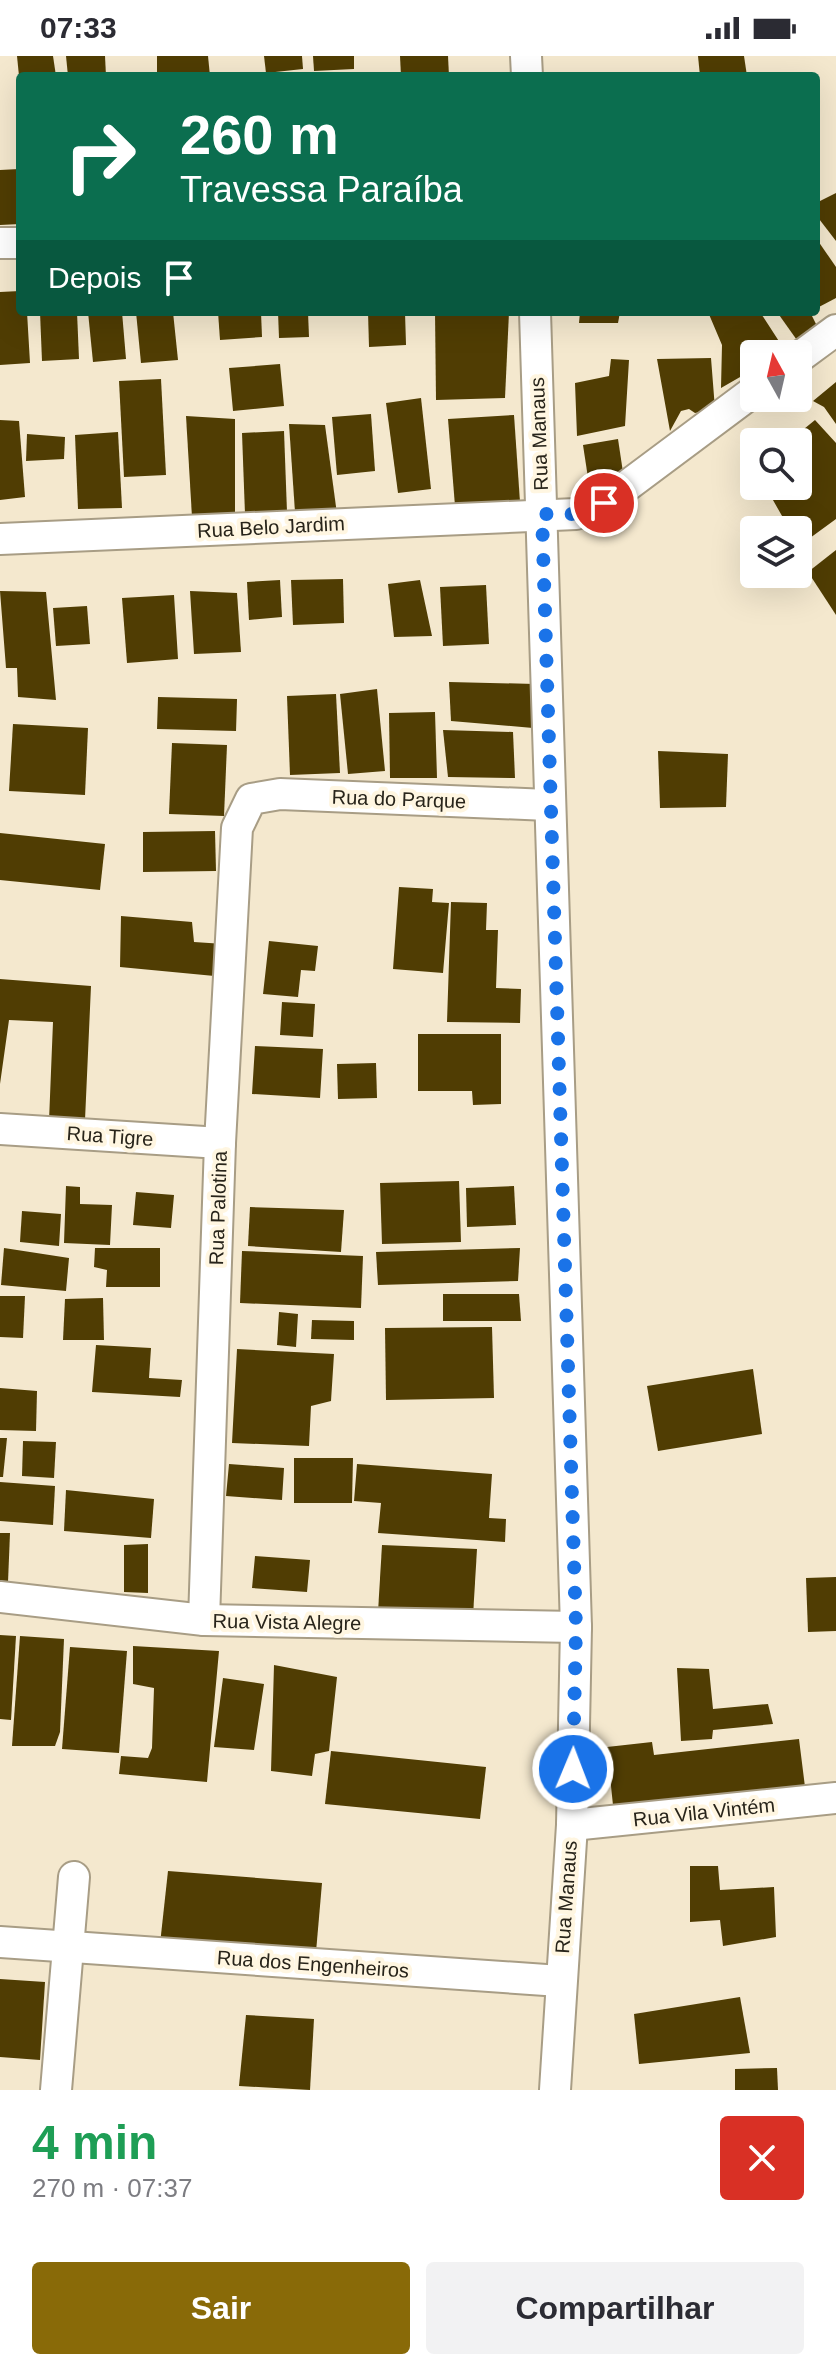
<!DOCTYPE html>
<html lang="pt">
<meta charset="utf-8">
<style>
body{margin:0;font-family:Helvetica,sans-serif;background:#f2f2f3;color:#2b2b33;height:100vh;display:flex;flex-direction:column;font-size:30px;white-space:nowrap}
*{box-sizing:border-box;margin:0}
p{font-size:26px;color:#7c7c81}
.icon{flex:none;width:44px;height:44px;fill:none;stroke:currentColor;stroke-width:2;stroke-linecap:round;stroke-linejoin:round}
.map{position:relative;height:2034px;overflow:hidden}
.details{display:flex;flex-direction:column;background:#fff;flex:1}
.details>*{flex:none}
.banner{position:absolute;left:16px;top:16px;width:804px;height:244px;border-radius:8px;box-shadow:0 8px 32px #0002;background:#0b6e4f;color:#fff;overflow:hidden}
.needle{width:52px;rotate:352deg}
.controls{position:absolute;left:740px;top:284px;display:grid;gap:16px}
.controls a{display:grid;place-items:center;width:72px;height:72px;border-radius:8px;background:#fff;box-shadow:0 8px 32px #0002;font-size:40px}
.pin{position:absolute;display:grid;place-items:center;width:68px;height:68px;color:#fff;margin:-34px;border:4px solid #fff;border-radius:50%;box-shadow:0 2px 8px #0007}
.me{position:absolute;width:88px;margin:-44px;rotate:1deg;stroke-linejoin:round;filter:drop-shadow(0 0 6px #0008)}
.turn{display:flex;align-items:center;gap:28px;height:168px;padding:0 32px;font-size:36px}
.turn .icon{width:104px;height:104px;stroke-width:2.5}
.turn b{display:block;font-size:56px;line-height:68px}
.then{display:flex;align-items:center;height:76px;padding:0 32px;background:#0003;gap:16px;font-size:30px}
.round{display:grid;place-items:center;flex:none;width:84px;height:84px;border-radius:8px;background:#f2f2f3}
.summary{display:flex;align-items:center;justify-content:space-between;height:136px;padding:0 32px}
h1{font-size:48px;font-weight:700;line-height:60px;color:#1e9e55}
.button{display:flex;gap:16px;margin-top:auto;padding:16px 32px}
.button a{flex:1;height:92px;border-radius:8px;background:#896a08;color:#fff;font-size:32px;font-weight:700;line-height:92px;text-align:center}
.button a+a{background:#f2f2f3;color:#2b2b33}
.status{display:flex;justify-content:space-between;align-items:center;height:56px;padding:0 40px;background:#fff;direction:ltr}
.status svg{height:22px;fill:currentColor}
.map>svg:first-child{display:block}
.building{fill:#503d03}
.lines{fill:none;stroke-linecap:round;stroke-linejoin:round}
.minor-casing{stroke:#a89d85;stroke-width:34}
.minor{stroke:#fff;stroke-width:30}
.route{stroke:#1a73e8;stroke-width:14;stroke-dasharray:0 25.2}
.labels{text-anchor:middle;stroke-width:8;stroke-linejoin:round;paint-order:stroke}
.street-label{font-size:20px;fill:#28241a;stroke:#fff6e1}
</style>
<div class="status"><b>07:33</b><svg viewBox="0 0 49 12"><path d="M0 12V9h3v3zM5 12V6h3v6zM10 12V3h3v9zM15 12V0h3v12zM26 1h20v11H26zM47 4h2v5h-2z"/></svg></div>
<div class="map">
<svg width="836" height="2034" viewBox="0 0 836 2034">
<rect width="100%" height="100%" fill="#f4e8ce"/>
<g class="building">
<polygon points="17,0 53,0 56,20 19,20"/>
<polygon points="66,0 105,0 106,20 68,20"/>
<polygon points="157,0 208,0 210,20 157,20"/>
<polygon points="264,0 302,0 303,13 266,17"/>
<polygon points="313,0 354,0 354,13 314,15"/>
<polygon points="400,0 448,0 449,20 401,20"/>
<polygon points="698,0 744,0 747,20 700,20"/>
<polygon points="19,113 20,168 0,169 0,114"/>
<polygon points="836,137 836,185 816,159 816,147"/>
<polygon points="816,182 836,211 836,242 817,252"/>
<polygon points="20,235 20,256 27,256 30,307 0,309 0,236"/>
<polygon points="40,256 77,256 79,303 42,305"/>
<polygon points="88,256 122,256 126,303 93,306"/>
<polygon points="136,256 173,256 178,304 141,307"/>
<polygon points="218,256 261,256 262,281 220,284"/>
<polygon points="278,256 308,256 309,281 279,282"/>
<polygon points="368,256 405,256 406,289 369,291"/>
<polygon points="435,256 509,256 505,342 436,344"/>
<polygon points="580,256 620,256 618,267 579,267"/>
<polygon points="708,256 760,256 784,293 776,298 754,298 754,313 721,332 722,289"/>
<polygon points="777,256 810,256 821,278 799,287"/>
<polygon points="711,302 715,353 695,357 689,353 681,355 670,375 657,303"/>
<polygon points="611,303 629,304 625,370 577,380 575,327 609,320"/>
<polygon points="280,308 284,350 233,355 229,312"/>
<polygon points="161,323 166,419 124,421 119,325"/>
<polygon points="836,326 836,368 824,351 813,345"/>
<polygon points="421,342 431,433 398,437 386,347"/>
<polygon points="371,358 375,415 337,419 332,361"/>
<polygon points="514,359 520,446 455,450 448,363"/>
<polygon points="186,360 235,363 235,459 192,461"/>
<polygon points="0,364 19,365 25,441 0,444"/>
<polygon points="815,364 836,387 836,463 799,490 798,474 790,474 765,430 798,430 798,386 788,386"/>
<polygon points="289,368 325,369 337,458 295,456"/>
<polygon points="284,375 287,456 245,458 242,377"/>
<polygon points="118,376 122,452 78,453 75,379"/>
<polygon points="27,378 65,381 64,403 26,405"/>
<polygon points="618,383 624,423 590,435 583,389"/>
<polygon points="836,494 836,559 808,516"/>
<polygon points="343,523 344,567 293,569 291,524"/>
<polygon points="280,524 282,561 249,564 247,526"/>
<polygon points="420,524 432,580 394,581 388,528"/>
<polygon points="486,529 489,588 443,590 440,531"/>
<polygon points="0,535 46,536 56,644 18,641 17,612 6,612"/>
<polygon points="190,535 237,537 241,596 194,598"/>
<polygon points="174,539 178,603 127,607 122,542"/>
<polygon points="87,550 90,588 56,590 53,552"/>
<polygon points="449,626 535,628 533,672 451,665"/>
<polygon points="377,633 385,715 348,718 340,638"/>
<polygon points="336,638 340,717 290,719 287,640"/>
<polygon points="158,641 237,643 236,675 157,673"/>
<polygon points="435,656 437,722 390,722 389,657"/>
<polygon points="13,668 88,672 85,739 9,735"/>
<polygon points="443,674 513,676 515,722 448,721"/>
<polygon points="172,687 227,689 224,760 169,758"/>
<polygon points="658,695 728,698 726,751 660,752"/>
<polygon points="215,775 216,815 143,816 143,776"/>
<polygon points="0,777 105,788 100,834 0,824"/>
<polygon points="399,831 433,833 432,846 449,847 443,917 393,913"/>
<polygon points="451,846 487,847 486,874 498,874 496,932 521,933 520,967 447,966"/>
<polygon points="121,860 192,866 194,886 224,888 225,921 120,911"/>
<polygon points="269,885 318,890 315,915 301,914 298,941 263,938"/>
<polygon points="0,923 91,930 85,1064 49,1065 53,966 9,964 0,1028"/>
<polygon points="282,946 315,948 313,981 280,979"/>
<polygon points="418,978 501,978 501,1048 473,1049 472,1035 418,1035"/>
<polygon points="255,990 323,993 320,1042 252,1038"/>
<polygon points="376,1007 377,1042 338,1043 337,1008"/>
<polygon points="459,1125 461,1186 382,1188 380,1127"/>
<polygon points="66,1130 80,1131 80,1148 112,1149 110,1189 64,1187"/>
<polygon points="514,1130 516,1169 467,1171 466,1132"/>
<polygon points="136,1136 174,1139 171,1172 133,1169"/>
<polygon points="250,1151 344,1154 341,1196 248,1190"/>
<polygon points="22,1155 61,1158 59,1190 20,1186"/>
<polygon points="4,1192 69,1202 66,1235 1,1229"/>
<polygon points="95,1192 160,1192 160,1231 106,1231 107,1214 94,1211"/>
<polygon points="520,1192 518,1225 378,1229 376,1196"/>
<polygon points="242,1195 363,1200 361,1252 240,1247"/>
<polygon points="443,1238 519,1238 521,1265 443,1265"/>
<polygon points="0,1240 25,1240 23,1282 0,1281"/>
<polygon points="103,1242 104,1284 63,1284 65,1243"/>
<polygon points="279,1256 298,1258 296,1291 277,1289"/>
<polygon points="312,1264 354,1265 354,1284 311,1283"/>
<polygon points="492,1271 494,1342 386,1344 385,1272"/>
<polygon points="96,1289 151,1292 149,1322 182,1324 180,1341 92,1336"/>
<polygon points="237,1293 334,1298 331,1345 311,1350 309,1390 232,1387"/>
<polygon points="753,1313 762,1378 658,1395 647,1330"/>
<polygon points="0,1332 37,1335 36,1375 0,1374"/>
<polygon points="0,1382 7,1382 3,1421 0,1421"/>
<polygon points="23,1385 56,1386 54,1422 22,1420"/>
<polygon points="294,1402 353,1402 352,1447 294,1447"/>
<polygon points="229,1408 284,1412 282,1444 226,1440"/>
<polygon points="357,1408 492,1418 489,1462 506,1463 505,1486 378,1477 381,1447 354,1445"/>
<polygon points="0,1426 55,1430 53,1469 0,1465"/>
<polygon points="66,1434 154,1443 151,1482 64,1475"/>
<polygon points="0,1477 10,1477 8,1526 0,1526"/>
<polygon points="148,1488 148,1537 124,1536 124,1489"/>
<polygon points="382,1489 477,1493 473,1560 378,1556"/>
<polygon points="255,1500 310,1504 307,1536 252,1532"/>
<polygon points="836,1521 836,1575 808,1576 806,1522"/>
<polygon points="0,1579 16,1580 11,1664 0,1663"/>
<polygon points="20,1580 64,1583 60,1676 55,1690 12,1690"/>
<polygon points="133,1590 219,1595 207,1726 119,1718 121,1700 148,1702 152,1692 154,1632 133,1628"/>
<polygon points="70,1591 127,1595 119,1697 62,1693"/>
<polygon points="274,1609 337,1621 329,1695 315,1698 312,1720 271,1715"/>
<polygon points="677,1612 709,1613 713,1653 768,1648 773,1668 713,1674 712,1683 681,1685"/>
<polygon points="223,1622 264,1628 254,1694 214,1691"/>
<polygon points="799,1683 806,1739 614,1759 607,1691 652,1686 654,1699"/>
<polygon points="331,1695 486,1711 480,1763 325,1748"/>
<polygon points="690,1810 718,1810 720,1834 774,1831 776,1881 723,1890 720,1864 690,1866"/>
<polygon points="168,1815 322,1827 316,1896 160,1888"/>
<polygon points="0,1923 45,1926 40,2004 0,2001"/>
<polygon points="740,1941 750,1997 639,2008 634,1958"/>
<polygon points="246,1959 314,1963 310,2034 239,2030"/>
<polygon points="777,2012 778,2034 735,2034 735,2013"/>
</g>
<g class="lines">
<defs>
<g id="minor">
<polyline points="526,0 527,20"/>
<polyline points="0,187 20,187"/>
<polyline points="535,256 576,1571 572,1769 555,2034"/>
<polyline points="798,302 836,274"/>
<polyline points="0,483 576,458 604,447 754,335"/>
<polyline points="0,1073 220,1087"/>
<polyline points="0,1541 204,1564 576,1571"/>
<polyline points="204,1564 220,1087 237,772 251,743 280,738 548,749"/>
<polyline points="572,1769 836,1742"/>
<polyline points="0,1886 560,1925"/>
<polyline points="56,2034 74,1821"/>
</g>
</defs>
<use href="#minor" class="minor-casing"/>
<use href="#minor" class="minor"/>
</g>
<g class="lines">
<polyline class="route" points="573,1713 576,1571 542,458 576,458 604,447"/>
</g>
<g class="labels">
<g class="street-label">
<text transform="translate(539 378) rotate(-92)" y="7">Rua Manaus</text>
<text transform="translate(271 471) rotate(-3)" y="7">Rua Belo Jardim</text>
<text transform="translate(399 743) rotate(2)" y="7">Rua do Parque</text>
<text transform="translate(110 1080) rotate(4)" y="7">Rua Tigre</text>
<text transform="translate(218 1152) rotate(-88)" y="7">Rua Palotina</text>
<text transform="translate(287 1566) rotate(1)" y="7">Rua Vista Alegre</text>
<text transform="translate(704 1756) rotate(-6)" y="7">Rua Vila Vintém</text>
<text transform="translate(566 1841) rotate(-86)" y="7">Rua Manaus</text>
<text transform="translate(313 1908) rotate(4)" y="7">Rua dos Engenheiros</text>
</g>
</g>
</svg>
<div class="controls">
<a><svg class="needle" viewBox="-14 -14 28 28"><path d="M0-13l5 13h-10z" fill="#e53935"/><path d="M0 13l5-13h-10z" fill="#7c7c81"/></svg></a>
<a><svg class="icon" aria-label="search" viewBox="0 0 24 24"><circle cx="10" cy="10" r="6"/><path d="M15 15l6 6"/></svg></a>
<a><svg class="icon" aria-label="layers" viewBox="0 0 24 24"><path d="M12 4l9 5-9 5-9-5zM3 14l9 5 9-5"/></svg></a>
</div>
<div class="pin" style="left:604px;top:447px;background:#d93025"><svg class="icon" aria-label="arrive" viewBox="0 0 24 24"><path d="M6 21V4h12l-3 4 3 4H6"/></svg></div>
<svg class="me" style="left:573px;top:1713px" viewBox="-20 -20 40 40"><circle r="17" fill="#1a73e8" stroke="#fff" stroke-width="3"/><path d="M0-11L8 9 0 5-8 9z" fill="#fff"/></svg>
<div class="banner">
<div class="turn"><svg class="icon" aria-label="right" viewBox="0 0 24 24"><path d="M7 20v-9h11M14 6l5 5-5 5"/></svg><div><b>260 m</b>Travessa Paraíba</div></div>
<div class="then">Depois<svg class="icon" aria-label="arrive" viewBox="0 0 24 24"><path d="M6 21V4h12l-3 4 3 4H6"/></svg></div>
</div>
</div>
<section class="details">
<div class="summary"><div><h1>4 min</h1><p>270 m · 07:37</p></div><a class="round" style="background:#d93025;color:#fff"><svg class="icon" aria-label="close" viewBox="0 0 24 24"><path d="M6 6l12 12M18 6L6 18"/></svg></a></div>
<div class="button"><a>Sair</a><a>Compartilhar</a></div>
</section>
